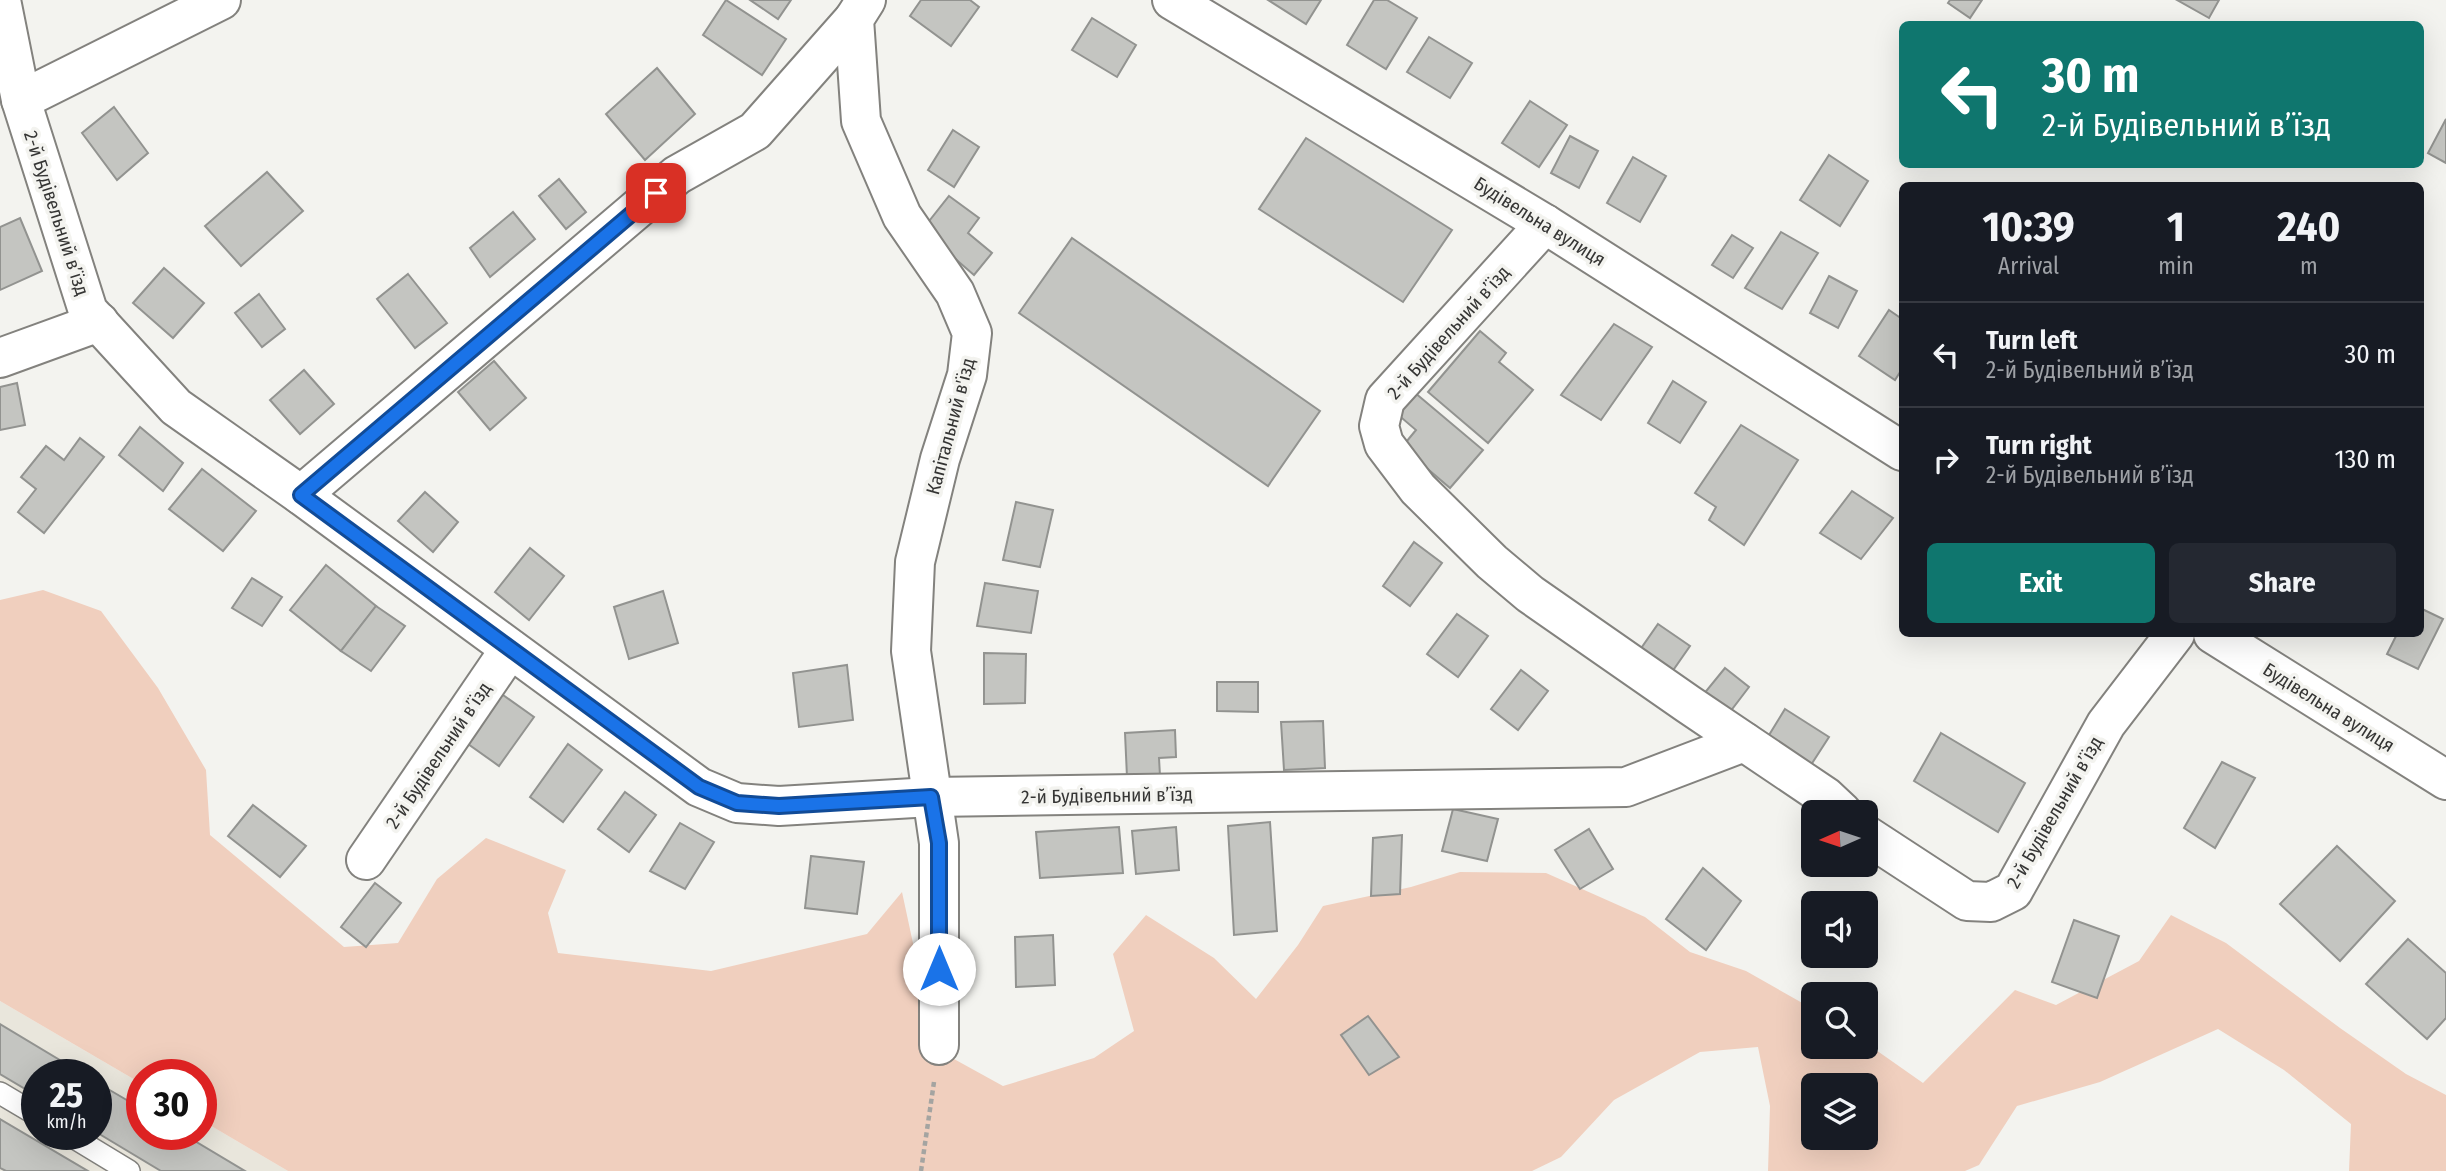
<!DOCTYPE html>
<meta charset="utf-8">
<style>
body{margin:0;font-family:"Fira Sans Condensed",sans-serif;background:#242831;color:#f1f3f6;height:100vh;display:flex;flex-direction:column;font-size:26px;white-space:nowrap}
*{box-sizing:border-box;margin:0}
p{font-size:23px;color:#9ea1a6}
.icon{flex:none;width:38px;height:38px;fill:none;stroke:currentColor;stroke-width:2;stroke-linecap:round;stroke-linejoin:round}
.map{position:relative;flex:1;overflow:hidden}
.drawer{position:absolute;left:1899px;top:182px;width:525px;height:455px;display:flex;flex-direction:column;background:#171b24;border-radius:10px;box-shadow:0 7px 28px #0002}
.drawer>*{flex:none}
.banner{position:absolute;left:1899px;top:21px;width:525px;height:147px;border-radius:10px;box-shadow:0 7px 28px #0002;background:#0f766e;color:#fff;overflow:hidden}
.needle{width:46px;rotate:267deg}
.controls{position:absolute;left:1801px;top:800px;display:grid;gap:14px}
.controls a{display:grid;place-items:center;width:77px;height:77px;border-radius:10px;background:#171b24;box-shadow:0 7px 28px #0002;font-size:35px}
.speed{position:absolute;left:21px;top:1059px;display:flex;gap:14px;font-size:35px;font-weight:700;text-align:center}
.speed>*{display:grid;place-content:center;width:91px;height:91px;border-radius:50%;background:#171b24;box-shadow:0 7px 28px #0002;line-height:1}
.speed small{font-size:18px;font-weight:400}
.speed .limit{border:10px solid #d22;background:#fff;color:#111}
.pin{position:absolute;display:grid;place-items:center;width:60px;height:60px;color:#fff;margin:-30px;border-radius:14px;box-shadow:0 4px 10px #0006}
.me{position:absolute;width:77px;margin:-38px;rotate:0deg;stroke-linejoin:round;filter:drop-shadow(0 0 5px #0008)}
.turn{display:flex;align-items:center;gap:24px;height:147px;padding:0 28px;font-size:32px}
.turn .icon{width:91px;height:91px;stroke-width:2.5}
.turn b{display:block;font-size:49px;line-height:60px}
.eta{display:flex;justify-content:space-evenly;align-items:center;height:119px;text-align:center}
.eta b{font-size:42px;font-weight:700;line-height:49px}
.cta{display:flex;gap:14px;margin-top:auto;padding:14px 28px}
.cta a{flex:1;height:80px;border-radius:10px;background:#0f766e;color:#fff;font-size:28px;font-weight:700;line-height:80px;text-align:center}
.cta a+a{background:#242831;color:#f1f3f6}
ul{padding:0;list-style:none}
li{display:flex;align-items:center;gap:21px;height:105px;padding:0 28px;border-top:2px solid #363941}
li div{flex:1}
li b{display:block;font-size:26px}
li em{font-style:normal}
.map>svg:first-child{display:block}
.built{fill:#e9e6dc;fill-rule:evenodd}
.green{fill:#f0cfbe;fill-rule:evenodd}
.building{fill:#c4c5c1;stroke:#929390;stroke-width:2}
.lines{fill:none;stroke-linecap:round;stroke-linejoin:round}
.service-casing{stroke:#83827e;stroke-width:24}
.minor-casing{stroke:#83827e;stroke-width:42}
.path{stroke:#a4a4a1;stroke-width:4.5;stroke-dasharray:5 3.5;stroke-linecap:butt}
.service{stroke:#fff;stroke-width:21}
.minor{stroke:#fff;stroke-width:38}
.route-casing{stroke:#114b97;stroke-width:18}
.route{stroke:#1a73e8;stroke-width:12}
.labels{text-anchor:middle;stroke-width:7;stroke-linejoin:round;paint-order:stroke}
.street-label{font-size:19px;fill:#353534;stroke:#f3f3ef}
</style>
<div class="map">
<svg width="2446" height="1171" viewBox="0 0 2446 1171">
<rect width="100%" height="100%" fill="#f3f3ef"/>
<path class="built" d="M0 1001 142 1084V1134H201V1120L288 1171H0ZM37 1074H96V1134H37Z"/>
<path class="green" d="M43 590 101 611 158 688 206 770 210 835 344 947 398 943 437 879 486 838 566 870 548 913 558 953 711 971 867 934 902 892 917 962 954 1059 1003 1086 1094 1058 1134 1031 1113 954 1146 915 1214 958 1256 999 1298 945 1323 906 1411 887 1460 872 1546 873 1645 917 1690 952 1746 971 1813 1009V1046H1866V1043L1923 1083 2015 990 2056 1005 2139 961 2171 915 2226 943 2340 1028 2406 1074 2446 1095V1171H2349L2351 1124 2284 1070 2218 1029 2100 1082 2017 1106 1979 1165 1965 1171H1768L1770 1106 1758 1047 1700 1052 1614 1100 1561 1157 1532 1171H288L201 1120V1074H142V1084L0 1001V600ZM1813 1085H1866V1138H1813Z"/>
<g class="building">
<polygon points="726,0 786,39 762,75 703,35"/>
<polygon points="750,0 791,0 778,19"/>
<polygon points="921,0 970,0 979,7 951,46 910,16"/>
<polygon points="1268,0 1321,0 1306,24"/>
<polygon points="1374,0 1387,0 1417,18 1386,69 1347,45"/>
<polygon points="1950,0 1982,0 1970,18 1948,3"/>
<polygon points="2177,0 2219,0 2209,18"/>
<polygon points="1092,18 1136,45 1117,77 1072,50"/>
<polygon points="1429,37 1472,63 1450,98 1407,72"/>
<polygon points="657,68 695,114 645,160 606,114"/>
<polygon points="1530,101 1567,125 1539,167 1502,143"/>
<polygon points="114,107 148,153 117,180 82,133"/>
<polygon points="2446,119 2446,163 2428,153"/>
<polygon points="953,130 979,147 954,187 928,170"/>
<polygon points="1570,136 1598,151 1579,188 1551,173"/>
<polygon points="1306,138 1452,230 1403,302 1259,209"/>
<polygon points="1829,155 1868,181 1840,226 1800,200"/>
<polygon points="1633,157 1666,176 1640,222 1607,203"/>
<polygon points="267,172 303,211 241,266 205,226"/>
<polygon points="559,179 586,212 566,229 539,196"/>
<polygon points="949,196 979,218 968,233 992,253 974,275 922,230"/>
<polygon points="513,212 535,239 490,277 470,248"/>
<polygon points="20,218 42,271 0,290 0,227"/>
<polygon points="1781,232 1818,253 1782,309 1745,288"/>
<polygon points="1732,235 1753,248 1733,278 1712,265"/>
<polygon points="1072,238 1320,411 1268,486 1019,313"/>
<polygon points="164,268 204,303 173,338 133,303"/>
<polygon points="408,274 447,323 415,348 377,299"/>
<polygon points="1829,276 1857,291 1838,328 1810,313"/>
<polygon points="259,294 285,329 262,347 235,313"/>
<polygon points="1889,310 1902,319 1902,369 1895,380 1859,356"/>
<polygon points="1614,324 1652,347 1601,420 1561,395"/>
<polygon points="1480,331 1506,353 1499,362 1533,390 1488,443 1428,392"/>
<polygon points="494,361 526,398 490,430 458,392"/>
<polygon points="304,370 334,404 300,434 270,400"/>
<polygon points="1673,381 1706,402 1680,443 1648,423"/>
<polygon points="17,383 25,425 0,430 0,387"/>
<polygon points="1414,392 1483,450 1450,488 1402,447 1416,430 1396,413"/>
<polygon points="1741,425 1798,460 1744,545 1709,520 1716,507 1695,493"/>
<polygon points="140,427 183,463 163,491 119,455"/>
<polygon points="80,438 104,457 44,533 18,512 36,489 21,477 46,446 64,460"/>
<polygon points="202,469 256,511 223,551 169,509"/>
<polygon points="1852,491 1893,518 1861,559 1820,533"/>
<polygon points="425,492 458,522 433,552 398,521"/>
<polygon points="1016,502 1053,510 1040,567 1003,560"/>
<polygon points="1414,542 1442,563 1410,606 1383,586"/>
<polygon points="530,548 564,576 529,620 495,592"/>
<polygon points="326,565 376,606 341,651 290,610"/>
<polygon points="252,578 282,597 262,626 232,608"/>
<polygon points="985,583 1038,591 1031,633 977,626"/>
<polygon points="663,591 678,643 629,659 614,607"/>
<polygon points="376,606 405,626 371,671 341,651"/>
<polygon points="2420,608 2443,619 2418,669 2387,654 2397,634 2420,634"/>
<polygon points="1457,614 1488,636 1458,677 1427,654"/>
<polygon points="1658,624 1690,646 1667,679 1635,657"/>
<polygon points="984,653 1026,654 1025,703 984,704"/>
<polygon points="847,665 853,720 799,727 793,673"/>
<polygon points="1725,668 1749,687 1723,721 1698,701"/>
<polygon points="1521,670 1548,691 1518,730 1491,709"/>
<polygon points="1217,682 1258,682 1258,712 1217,711"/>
<polygon points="496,690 534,717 499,766 461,739"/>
<polygon points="1785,709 1829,737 1809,768 1766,740"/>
<polygon points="1323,721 1325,768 1284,770 1281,722"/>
<polygon points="1175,730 1176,757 1159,758 1160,776 1127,777 1125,733"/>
<polygon points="1941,733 2025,783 1998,832 1914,781"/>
<polygon points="568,744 602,770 563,822 530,797"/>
<polygon points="2222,762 2255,778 2215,848 2184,828"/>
<polygon points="625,792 656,815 629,852 598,829"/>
<polygon points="253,805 306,846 280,877 228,836"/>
<polygon points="1453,809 1498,819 1487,861 1442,851"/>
<polygon points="1270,822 1277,931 1234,935 1228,826"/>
<polygon points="680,823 714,842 685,889 650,871"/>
<polygon points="1119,827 1123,873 1040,878 1036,832"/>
<polygon points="1176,827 1179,870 1136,874 1132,831"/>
<polygon points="1589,829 1613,869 1580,889 1555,850"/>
<polygon points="1402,835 1400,894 1371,896 1373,838"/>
<polygon points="2337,846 2395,901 2340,961 2280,904"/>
<polygon points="811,856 864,862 857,914 805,908"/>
<polygon points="1703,868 1741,901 1706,950 1666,919"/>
<polygon points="375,883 401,903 366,947 341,927"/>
<polygon points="2074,920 2119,936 2097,998 2052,982"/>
<polygon points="1053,935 1055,985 1016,987 1015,937"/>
<polygon points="2408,939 2446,973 2446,1018 2427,1039 2366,984"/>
<polygon points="1368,1016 1399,1057 1369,1075 1341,1035"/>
<polygon points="0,1024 83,1074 37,1074 37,1096 0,1074"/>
<polygon points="96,1082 142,1109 142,1134 183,1134 245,1171 161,1171 96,1132"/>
<polygon points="0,1119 88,1171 6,1171 0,1168"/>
</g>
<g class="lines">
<defs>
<g id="service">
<polyline points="0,1093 37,1115"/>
<polyline points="68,1134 129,1171"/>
</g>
<g id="minor">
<polyline points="1,0 21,100 88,311 176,407 301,495 699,787 737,803 779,806 931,797 1626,787 1744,742"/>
<polyline points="866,0 854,19 861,121 902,216 955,293 972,333 967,375 940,459 915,562 911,651 939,843 939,1045"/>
<polyline points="1172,0 1545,224 1902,451"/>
<polyline points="21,100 221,0"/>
<polyline points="1545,224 1385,400 1379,426 1384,444 1418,489 1492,562 1530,594 1688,704 1826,797 1842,812"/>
<polyline points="0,358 99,322"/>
<polyline points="301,495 677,175 755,131 854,19"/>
<polyline points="2213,634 2446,780"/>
<polyline points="1866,835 1967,901 1991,902 2013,891 2106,724 2175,634"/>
<polyline points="366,860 510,649"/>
</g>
</defs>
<use href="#service" class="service-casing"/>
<use href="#minor" class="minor-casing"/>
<polyline class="path" points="921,1171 934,1082"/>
<use href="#service" class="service"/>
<use href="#minor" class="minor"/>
</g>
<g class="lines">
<defs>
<polyline id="route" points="656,193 301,495 699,787 737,803 779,806 931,797 939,843 939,969"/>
</defs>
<use href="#route" class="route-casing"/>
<use href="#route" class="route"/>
</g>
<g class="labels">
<g class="street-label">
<text transform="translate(57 213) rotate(72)" y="7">2-й Будівельний в’їзд</text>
<text transform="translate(1540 221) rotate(32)" y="7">Будівельна вулиця</text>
<text transform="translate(1448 332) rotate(-48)" y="7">2-й Будівельний в’їзд</text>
<text transform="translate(950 426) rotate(-75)" y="7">Капітальний в'їзд</text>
<text transform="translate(2329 707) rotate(32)" y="7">Будівельна вулиця</text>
<text transform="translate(438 755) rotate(-56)" y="7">2-й Будівельний в’їзд</text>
<text transform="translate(1107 795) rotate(-1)" y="7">2-й Будівельний в’їзд</text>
<text transform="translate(2054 812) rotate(-60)" y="7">2-й Будівельний в’їзд</text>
</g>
</g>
</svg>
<div class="controls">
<a><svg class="needle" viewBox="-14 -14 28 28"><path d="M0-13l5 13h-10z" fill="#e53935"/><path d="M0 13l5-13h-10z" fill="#9ea1a6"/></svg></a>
<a><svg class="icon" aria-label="sound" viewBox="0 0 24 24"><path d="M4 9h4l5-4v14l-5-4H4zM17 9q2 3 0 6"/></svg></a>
<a><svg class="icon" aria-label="search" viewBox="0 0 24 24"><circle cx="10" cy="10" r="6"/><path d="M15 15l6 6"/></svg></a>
<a><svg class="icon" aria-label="layers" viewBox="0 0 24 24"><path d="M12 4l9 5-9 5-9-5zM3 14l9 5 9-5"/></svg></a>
</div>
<div class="speed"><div>25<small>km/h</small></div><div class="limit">30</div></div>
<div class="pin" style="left:656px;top:193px;background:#d93025"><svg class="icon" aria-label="arrive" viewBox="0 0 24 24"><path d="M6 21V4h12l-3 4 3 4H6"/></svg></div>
<svg class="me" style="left:939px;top:969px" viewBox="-20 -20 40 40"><circle r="19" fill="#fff"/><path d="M0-13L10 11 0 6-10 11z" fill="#1a73e8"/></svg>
<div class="banner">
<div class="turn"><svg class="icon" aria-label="left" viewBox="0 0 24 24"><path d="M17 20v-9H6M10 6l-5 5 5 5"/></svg><div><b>30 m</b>2-й Будівельний в’їзд</div></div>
</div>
<section class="drawer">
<div class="eta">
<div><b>10:39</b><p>Arrival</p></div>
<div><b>1</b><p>min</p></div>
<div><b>240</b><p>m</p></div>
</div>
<ul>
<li><svg class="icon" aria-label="left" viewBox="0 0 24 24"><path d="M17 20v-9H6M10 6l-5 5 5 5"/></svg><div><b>Turn left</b><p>2-й Будівельний в’їзд</p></div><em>30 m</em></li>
<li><svg class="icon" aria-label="right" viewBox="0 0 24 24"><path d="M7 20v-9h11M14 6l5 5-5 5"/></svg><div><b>Turn right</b><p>2-й Будівельний в’їзд</p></div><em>130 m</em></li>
</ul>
<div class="cta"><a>Exit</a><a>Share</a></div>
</section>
</div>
